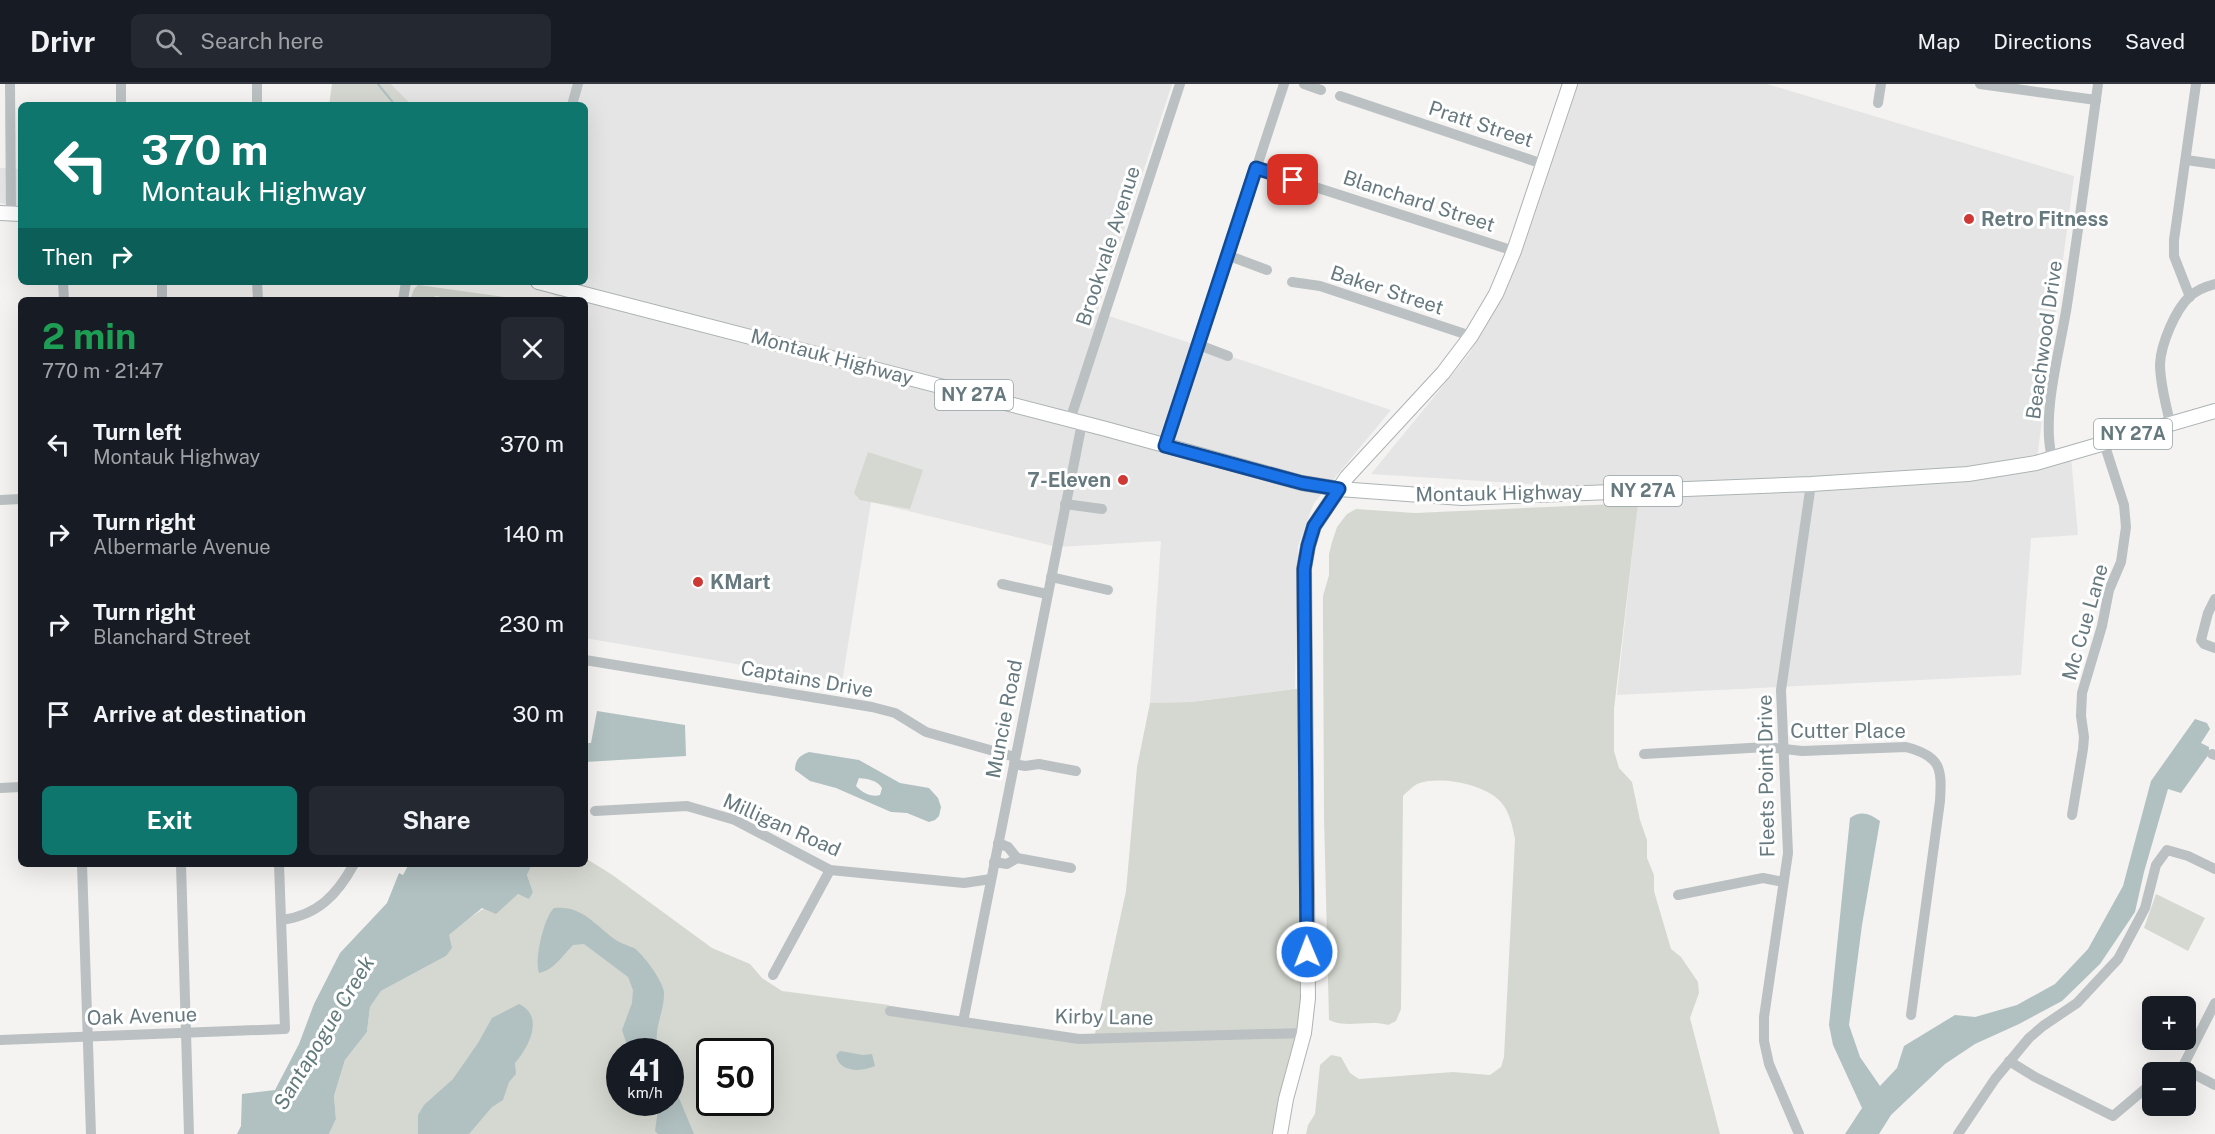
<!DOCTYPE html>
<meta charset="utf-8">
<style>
body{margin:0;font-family:"Public Sans",sans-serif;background:#242831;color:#f1f3f6;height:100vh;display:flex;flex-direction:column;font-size:22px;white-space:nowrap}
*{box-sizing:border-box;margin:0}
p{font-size:20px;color:#9ea1a6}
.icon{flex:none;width:33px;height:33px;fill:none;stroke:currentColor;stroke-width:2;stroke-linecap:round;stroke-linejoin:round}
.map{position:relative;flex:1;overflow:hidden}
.drawer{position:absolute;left:18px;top:213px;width:570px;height:570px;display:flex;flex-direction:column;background:#171b24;border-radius:9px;box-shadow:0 6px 24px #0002}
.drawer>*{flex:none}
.hud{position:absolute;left:18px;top:18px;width:570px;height:183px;border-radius:9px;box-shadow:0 6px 24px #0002;background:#0f766e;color:#fff;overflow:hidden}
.buttons{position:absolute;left:2142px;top:912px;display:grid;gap:12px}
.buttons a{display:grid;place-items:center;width:54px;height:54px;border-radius:9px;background:#171b24;box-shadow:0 6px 24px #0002;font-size:30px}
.speed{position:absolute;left:606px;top:954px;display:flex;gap:12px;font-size:30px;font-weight:700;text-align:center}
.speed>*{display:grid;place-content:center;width:78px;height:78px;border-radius:50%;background:#171b24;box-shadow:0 6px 24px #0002;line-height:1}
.speed small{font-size:15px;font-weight:400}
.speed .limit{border:3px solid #111;border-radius:9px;background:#fff;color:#111}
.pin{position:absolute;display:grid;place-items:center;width:51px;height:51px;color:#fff;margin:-26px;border-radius:12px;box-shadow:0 3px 9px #0006}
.me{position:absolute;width:66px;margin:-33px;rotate:359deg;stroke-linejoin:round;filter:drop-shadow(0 0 4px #0008)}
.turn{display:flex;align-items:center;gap:21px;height:126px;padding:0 24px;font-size:27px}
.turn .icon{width:78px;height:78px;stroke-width:2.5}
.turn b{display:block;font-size:42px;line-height:51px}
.then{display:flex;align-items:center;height:57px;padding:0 24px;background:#0003;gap:12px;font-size:22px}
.round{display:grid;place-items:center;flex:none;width:63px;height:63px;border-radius:9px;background:#242831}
.overview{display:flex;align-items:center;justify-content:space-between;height:102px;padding:0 24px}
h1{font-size:36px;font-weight:700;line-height:45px;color:#1e9e55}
.cta{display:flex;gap:12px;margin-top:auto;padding:12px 24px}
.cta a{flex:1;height:69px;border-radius:9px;background:#0f766e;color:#fff;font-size:24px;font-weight:700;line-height:69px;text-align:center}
.cta a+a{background:#242831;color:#f1f3f6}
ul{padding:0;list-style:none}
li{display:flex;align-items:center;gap:18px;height:90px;padding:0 24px}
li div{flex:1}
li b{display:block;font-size:22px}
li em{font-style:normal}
header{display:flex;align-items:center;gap:36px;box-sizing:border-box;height:84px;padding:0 30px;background:#171b24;border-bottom:2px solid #363941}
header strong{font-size:28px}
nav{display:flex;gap:33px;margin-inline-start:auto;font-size:21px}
.search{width:420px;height:54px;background:#242831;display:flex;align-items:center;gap:15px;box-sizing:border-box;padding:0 21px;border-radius:9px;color:#9ea1a6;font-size:22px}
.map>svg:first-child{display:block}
.built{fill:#e4e5e4}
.green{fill:#d5d8d0;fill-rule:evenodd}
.water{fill:#b1c0c1;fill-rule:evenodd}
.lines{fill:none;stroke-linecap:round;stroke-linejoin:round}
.stream{stroke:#b1c0c1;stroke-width:2}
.major-casing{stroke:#adb3b4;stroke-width:16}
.minor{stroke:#bbc0c2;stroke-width:10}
.major{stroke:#fff;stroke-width:14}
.route-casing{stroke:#114b97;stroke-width:15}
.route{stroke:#1a73e8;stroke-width:10}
.poi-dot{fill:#ce3936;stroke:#fff;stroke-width:2}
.labels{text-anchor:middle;stroke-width:6;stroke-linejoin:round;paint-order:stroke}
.shield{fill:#fff;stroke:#94a1a5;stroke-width:1.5}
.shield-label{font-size:18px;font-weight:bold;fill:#66797e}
.street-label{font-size:20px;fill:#66797e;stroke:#fff}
.poi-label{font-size:20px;font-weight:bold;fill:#66797e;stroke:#fff;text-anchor:start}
.water-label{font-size:21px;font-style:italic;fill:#627a7b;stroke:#fff}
</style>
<header>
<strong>Drivr</strong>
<div class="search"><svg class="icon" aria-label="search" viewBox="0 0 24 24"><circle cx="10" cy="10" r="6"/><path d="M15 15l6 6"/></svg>Search here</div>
<nav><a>Map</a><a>Directions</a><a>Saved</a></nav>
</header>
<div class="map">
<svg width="2215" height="1050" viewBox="0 0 2215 1050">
<rect width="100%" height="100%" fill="#f4f3f1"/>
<g class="built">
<polygon points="391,0 1172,0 1097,228 1391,326 1314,419 1298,462 1295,605 1191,618 1150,619 1161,457 1057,463 871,418 842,598 585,554 585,216 562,216 531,198 585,198 585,21 412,21"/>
<polygon points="1578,0 1767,0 2074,92 2036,382 2071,373 2078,451 2031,454 2021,591 1617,611 1639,407 1371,390 1469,270 1498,218 1517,180"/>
<polygon points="0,84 21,85 21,122 0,119"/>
</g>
<g class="green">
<polygon points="332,0 391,0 412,21 329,21"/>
<polygon points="418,201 426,202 527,216 455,216 436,212 429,216 410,216 414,205"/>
<polygon points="868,368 923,386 910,425 860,416 854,409"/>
<path d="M1638 419 1614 625V667L1619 684 1632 698 1640 736 1647 756V774L1654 791V807L1671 865 1681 873 1698 898 1699 909 1690 934 1720 1050H1306L1308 1041 1315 1030 1320 981 1331 971 1341 973 1350 989 1359 995 1453 988 1490 991 1501 983 1504 973 1515 755C1512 741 1510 728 1500 717 1484 700 1438 691 1417 700 1412 703 1407 708 1403 712L1401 925 1396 937 1388 941C1368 935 1348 945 1329 936L1324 733 1323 525V512L1329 491V470L1332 458 1337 443 1347 430 1356 425 1415 429Z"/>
<path d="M1295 605H1308V914L1280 1050H329L336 1035 334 1012 345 976 367 948 370 923 381 907 446 872 449 851C477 828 496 812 533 808L527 791 532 780H585V774L611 790 712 864 750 880 762 894 782 907 889 921 888 926 1094 954 1126 807 1137 683 1150 619 1191 618ZM620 968H670V1018H620ZM710 968H760V1018H710Z"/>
<polygon points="2156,810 2205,834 2188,867 2144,844"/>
</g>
<g class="water">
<polygon points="597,627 685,641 686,672 585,678 585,659 591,659"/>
<path d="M2195 635 2207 639 2210 645 2201 659 2209 663V670L2181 709 2168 705 2144 788 2135 828 2100 880 2062 917 2019 940 1975 960 1945 980 1891 1031 1879 1050H1845L1862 1024 1833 961 1829 941 1850 734C1861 726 1870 730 1880 737L1862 841 1849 941 1860 973 1880 1002 1897 984 1904 962 1955 931 1975 933 2017 921 2055 900 2088 865 2123 802 2151 697Z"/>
<path d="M809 668 859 676 900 699 929 704 938 714 941 723 939 732 935 736 929 738 907 729 891 728 836 704 810 697 795 686C795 676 800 671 809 668ZM859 694C868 695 877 696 882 704L880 711C872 714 861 708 856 702Z"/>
<polygon points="409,780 532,780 527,791 533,808 529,815 518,810 496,830 482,824 449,851 452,864 446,872 381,907 370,923 367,948 345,976 334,1012 336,1035 329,1050 237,1050 241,1042 242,1010 275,1006 299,960 314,920 340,869 387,819 399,789 403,791"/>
<path d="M554 824C580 821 594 839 613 854 619 859 627 861 634 864 643 870 664 898 664 909 664 932 653 941 658 967H629L622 946 632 919 633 906 628 893 584 860 573 861C563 871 554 886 539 889 534 876 544 833 554 824Z"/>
<path d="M519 920C545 932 529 963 515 979L516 990 509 998 503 1016 492 1023 469 1050H418V1031L424 1021 453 995 478 959 492 934Z"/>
<path d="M840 967 863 971 872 970 875 982C862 988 839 989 836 971Z"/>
<polygon points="671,995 694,1050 658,1050 655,1047 659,1019 670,1018"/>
</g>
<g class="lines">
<polyline class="stream" points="378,0 395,21"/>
<defs>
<g id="major">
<polyline points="0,129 21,130"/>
<polyline points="538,198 1106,345 1302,399 1339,405 1462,414 1811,400 1968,390 2036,379 2215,327"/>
<polyline points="1280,1050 1286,1015 1304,949 1308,914 1304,485 1308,462 1314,442 1339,405 1347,393 1443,289 1471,252 1496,210 1514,167 1570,0"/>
</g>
</defs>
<use href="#major" class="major-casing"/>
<g class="minor">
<polyline points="10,0 11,129"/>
<polyline points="1304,0 1321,6"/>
<polyline points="1980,0 2096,16"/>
<polyline points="1340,12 1543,80"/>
<polyline points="1878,19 1881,0"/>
<polyline points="121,21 121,0"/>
<polyline points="257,21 257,0"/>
<polyline points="572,21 578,0"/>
<polyline points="2186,76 2215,80"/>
<polyline points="1256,84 1293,96"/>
<polyline points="1312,102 1514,167"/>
<polyline points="1227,171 1267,186"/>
<polyline points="63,198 64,216"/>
<polyline points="162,198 162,216"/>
<polyline points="257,198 258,216"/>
<polyline points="1292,198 1320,202 1471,252"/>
<polyline points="2190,213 2174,172 2174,156 2196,0"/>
<polyline points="403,216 406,198"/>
<polyline points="1199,261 1228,272"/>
<polyline points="1070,336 1180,0"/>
<path d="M2170 339C2166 320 2160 300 2160 280 2161 260 2175 226 2190 212 2196 207 2207 202 2215 200"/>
<polyline points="1165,362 1284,0"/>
<path d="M2052 374C2041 330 2060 267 2067 221 2078 148 2088 74 2098 0"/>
<polyline points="0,416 21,415"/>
<polyline points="1065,420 1102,425"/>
<polyline points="1051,493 1108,506"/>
<polyline points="1002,500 1047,510"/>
<polyline points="2215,515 2208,529 2201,556 2204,560 2215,564"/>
<polyline points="585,576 872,623 895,629 926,648 1015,673"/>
<path d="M1644 670 1767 663 1802 667 1906 663C1941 672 1942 684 1940 717L1911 931"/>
<polyline points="2212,670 2215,671"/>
<polyline points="1014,680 1025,682 1039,680 1076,687"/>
<polyline points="0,704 21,703"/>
<polyline points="595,727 687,722 735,736 830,786 964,799 991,795"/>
<polyline points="2072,731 2083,665 2084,653 2081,632 2082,609 2102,542 2109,506 2121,478 2126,443 2124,421 2104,359"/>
<polyline points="998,759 1008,763 1017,774"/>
<polyline points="994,778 1007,780 1017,774 1071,784"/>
<polyline points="82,780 91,1050"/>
<polyline points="181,780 189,1050"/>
<polyline points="1678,811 1763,794 1783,798"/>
<path d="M282 836C318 831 337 811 354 780"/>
<polyline points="773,891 830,786"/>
<polyline points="890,927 1079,955 1304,949"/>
<polyline points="963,938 1082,339"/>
<polyline points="0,956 285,945 279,780"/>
<polyline points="2009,977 2035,993 2113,1032 2152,999"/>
<polyline points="2182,984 2215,919"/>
<polyline points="2182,984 2215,1001"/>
<polyline points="2166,988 2169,985 2182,984"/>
<polyline points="1799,1050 1769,980 1764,957 1764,933 1788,769 1781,606 1811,400"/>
<polyline points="1958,1050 1995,995 2029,954 2043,942 2077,919 2118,875 2145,824 2156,781 2167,766 2188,772 2215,785"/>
</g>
<use href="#major" class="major"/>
</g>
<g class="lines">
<defs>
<polyline id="route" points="1293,96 1256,84 1165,362 1302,399 1339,405 1314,442 1308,462 1304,485 1307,868"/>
</defs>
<use href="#route" class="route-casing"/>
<use href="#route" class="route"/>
</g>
<g class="poi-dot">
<circle cx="1969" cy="135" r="6"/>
<circle cx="1123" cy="396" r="6"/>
<circle cx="698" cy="498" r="6"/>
</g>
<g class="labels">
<g class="shield">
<rect x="935" y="296" width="78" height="30" rx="4.5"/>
<rect x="2094" y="335" width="78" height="30" rx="4.5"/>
<rect x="1604" y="392" width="78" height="30" rx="4.5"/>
</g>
<g class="shield-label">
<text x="974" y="317">NY 27A</text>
<text x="2133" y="356">NY 27A</text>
<text x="1643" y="413">NY 27A</text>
</g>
<g class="street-label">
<text transform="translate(1481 40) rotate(18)" y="7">Pratt Street</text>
<text transform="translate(1419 117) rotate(18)" y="7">Blanchard Street</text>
<text transform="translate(1108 162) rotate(-72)" y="7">Brookvale Avenue</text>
<text transform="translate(1387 206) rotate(18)" y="7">Baker Street</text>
<text transform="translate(2044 256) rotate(-82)" y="7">Beachwood Drive</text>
<text transform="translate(832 273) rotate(15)" y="7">Montauk Highway</text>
<text transform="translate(1499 409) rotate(-1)" y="7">Montauk Highway</text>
<text transform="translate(2085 538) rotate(-74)" y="7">Mc Cue Lane</text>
<text transform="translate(807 595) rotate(10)" y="7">Captains Drive</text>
<text transform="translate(1004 635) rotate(-79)" y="7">Muncie Road</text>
<text x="1848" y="654">Cutter Place</text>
<text transform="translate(1766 692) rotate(-91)" y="7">Fleets Point Drive</text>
<text transform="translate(782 741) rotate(24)" y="7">Milligan Road</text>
<text transform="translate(142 932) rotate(-2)" y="7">Oak Avenue</text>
<text transform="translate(1104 933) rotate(1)" y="7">Kirby Lane</text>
</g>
<g class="poi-label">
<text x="1981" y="142">Retro Fitness</text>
<text x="1111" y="403" text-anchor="end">7-Eleven</text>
<text x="710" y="505">KMart</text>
</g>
<g class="water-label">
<text transform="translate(324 949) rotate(-59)" y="7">Santapogue Creek</text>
</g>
</g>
</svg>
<div class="buttons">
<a>+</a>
<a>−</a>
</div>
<div class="speed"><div>41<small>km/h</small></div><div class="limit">50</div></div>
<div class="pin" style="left:1293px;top:96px;background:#d93025"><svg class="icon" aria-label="arrive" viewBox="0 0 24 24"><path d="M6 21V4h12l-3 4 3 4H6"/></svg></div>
<svg class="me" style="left:1307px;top:868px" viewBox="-20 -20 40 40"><circle r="17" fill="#1a73e8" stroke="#fff" stroke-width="3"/><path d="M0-11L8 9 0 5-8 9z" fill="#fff"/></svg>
<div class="hud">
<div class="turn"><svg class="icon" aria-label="left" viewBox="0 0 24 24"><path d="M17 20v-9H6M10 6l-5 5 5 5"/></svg><div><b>370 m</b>Montauk Highway</div></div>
<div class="then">Then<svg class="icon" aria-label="right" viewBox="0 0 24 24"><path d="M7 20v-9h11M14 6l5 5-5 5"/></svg></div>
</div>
<section class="drawer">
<div class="overview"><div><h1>2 min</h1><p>770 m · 21:47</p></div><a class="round"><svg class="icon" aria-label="close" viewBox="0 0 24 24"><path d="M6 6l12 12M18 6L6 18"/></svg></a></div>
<ul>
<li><svg class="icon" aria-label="left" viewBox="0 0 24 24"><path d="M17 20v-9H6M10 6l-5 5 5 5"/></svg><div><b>Turn left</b><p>Montauk Highway</p></div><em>370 m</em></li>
<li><svg class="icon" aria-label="right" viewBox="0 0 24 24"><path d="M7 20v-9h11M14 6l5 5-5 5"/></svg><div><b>Turn right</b><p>Albermarle Avenue</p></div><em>140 m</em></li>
<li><svg class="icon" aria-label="right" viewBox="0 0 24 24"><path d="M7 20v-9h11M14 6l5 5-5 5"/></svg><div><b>Turn right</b><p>Blanchard Street</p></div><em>230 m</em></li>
<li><svg class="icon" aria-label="arrive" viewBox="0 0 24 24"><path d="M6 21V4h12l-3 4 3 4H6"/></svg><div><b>Arrive at destination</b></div><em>30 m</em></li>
</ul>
<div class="cta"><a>Exit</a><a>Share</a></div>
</section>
</div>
